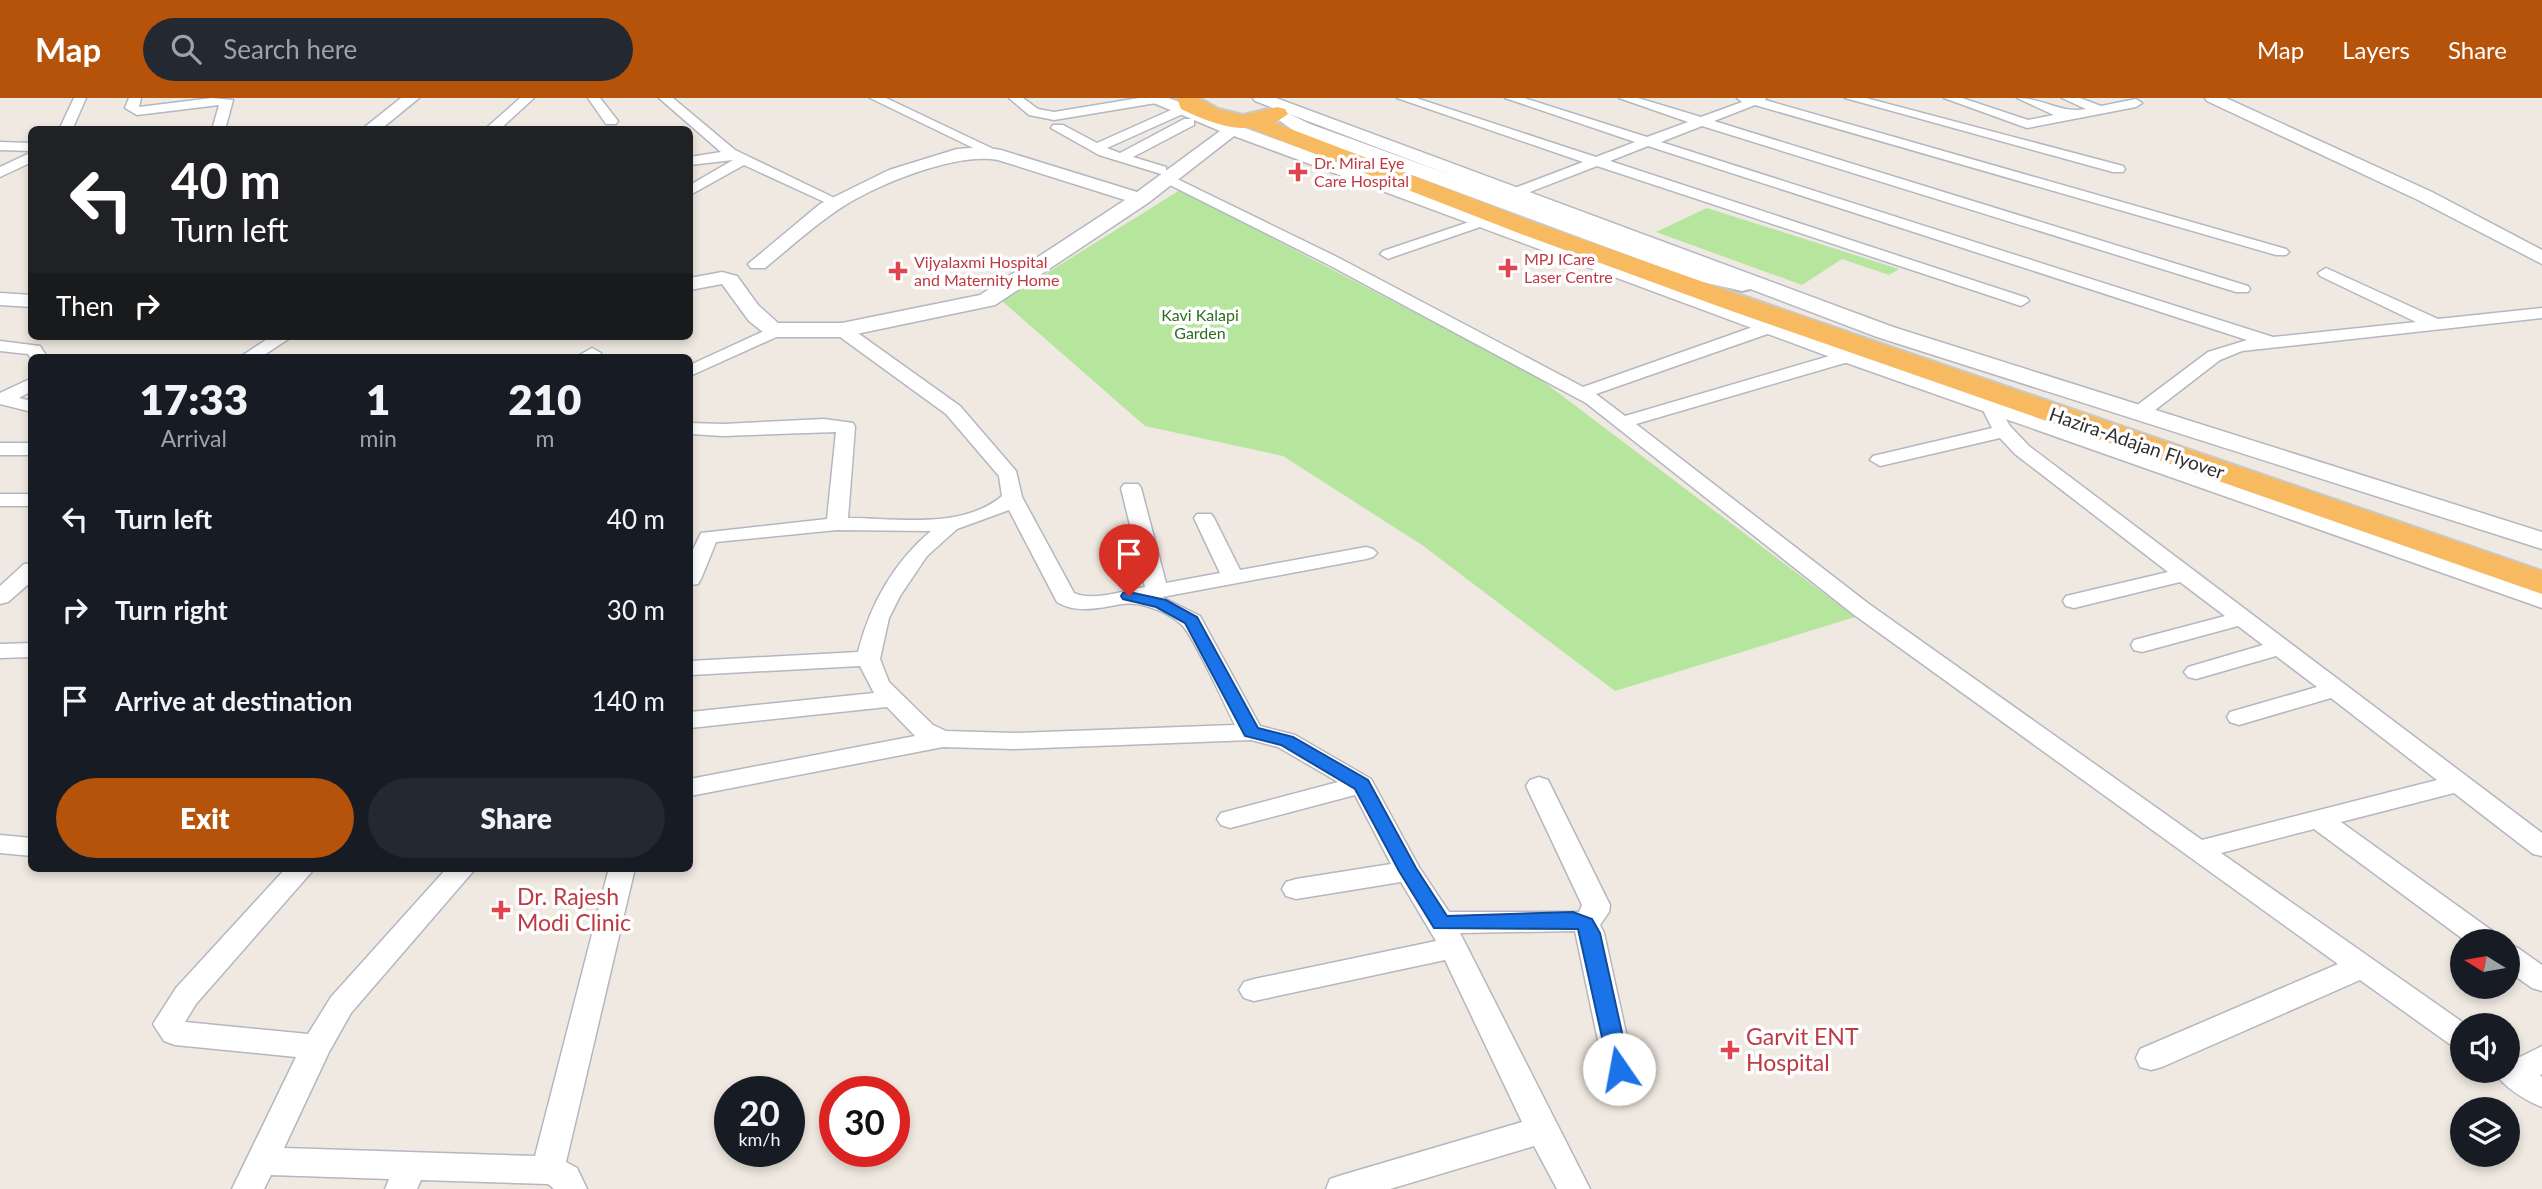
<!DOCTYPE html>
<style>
body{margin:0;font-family:Lato,sans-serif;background:#242831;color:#f1f3f6;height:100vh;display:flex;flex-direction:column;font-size:26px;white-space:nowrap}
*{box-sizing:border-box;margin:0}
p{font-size:23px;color:#9ea1a6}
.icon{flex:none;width:38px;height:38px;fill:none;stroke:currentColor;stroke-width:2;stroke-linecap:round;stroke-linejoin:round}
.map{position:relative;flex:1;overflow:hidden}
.panel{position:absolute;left:28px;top:256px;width:665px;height:518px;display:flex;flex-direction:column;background:#171b24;border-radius:10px;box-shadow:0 4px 10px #0003}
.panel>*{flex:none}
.guide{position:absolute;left:28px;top:28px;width:665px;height:214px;border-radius:10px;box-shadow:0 4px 10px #0003;background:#202124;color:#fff;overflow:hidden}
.needle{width:46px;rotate:281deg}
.fabs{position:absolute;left:2450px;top:831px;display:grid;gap:14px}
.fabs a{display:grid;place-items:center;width:70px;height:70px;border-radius:50%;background:#171b24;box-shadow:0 4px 10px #0003;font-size:35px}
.speed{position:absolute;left:714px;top:978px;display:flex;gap:14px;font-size:35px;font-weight:700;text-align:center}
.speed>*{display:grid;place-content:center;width:91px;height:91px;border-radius:50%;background:#171b24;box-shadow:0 4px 10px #0003;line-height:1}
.speed small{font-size:18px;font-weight:400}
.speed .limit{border:10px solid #d22;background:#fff;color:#111}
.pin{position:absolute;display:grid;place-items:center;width:60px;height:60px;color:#fff;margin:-72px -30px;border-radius:50% 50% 50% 0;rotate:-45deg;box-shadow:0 0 7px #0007}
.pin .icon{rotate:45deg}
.me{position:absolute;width:77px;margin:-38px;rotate:348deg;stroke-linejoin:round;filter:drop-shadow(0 0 5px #0008)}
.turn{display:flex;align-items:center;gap:24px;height:147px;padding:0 28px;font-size:32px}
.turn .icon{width:91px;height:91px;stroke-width:2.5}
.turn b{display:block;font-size:49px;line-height:60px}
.then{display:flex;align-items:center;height:66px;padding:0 28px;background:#0003;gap:14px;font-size:26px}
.eta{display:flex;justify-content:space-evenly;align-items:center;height:119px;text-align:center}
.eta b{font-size:42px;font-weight:800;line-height:49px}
.cta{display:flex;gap:14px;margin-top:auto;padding:14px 28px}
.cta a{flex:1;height:80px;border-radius:42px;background:#b45309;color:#fff;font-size:28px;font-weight:800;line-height:80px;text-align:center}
.cta a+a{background:#242831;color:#f1f3f6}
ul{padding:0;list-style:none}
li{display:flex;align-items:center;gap:21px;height:91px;padding:0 28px}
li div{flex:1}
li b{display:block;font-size:26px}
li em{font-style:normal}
header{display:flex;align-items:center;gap:42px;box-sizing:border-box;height:98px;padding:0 35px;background:#b45309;color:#fff}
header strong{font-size:33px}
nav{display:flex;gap:38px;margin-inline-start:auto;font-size:24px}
.search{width:490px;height:63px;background:#242831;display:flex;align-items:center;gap:18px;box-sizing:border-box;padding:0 24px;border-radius:38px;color:#9ea1a6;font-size:26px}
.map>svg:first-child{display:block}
.green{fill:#b6e59e}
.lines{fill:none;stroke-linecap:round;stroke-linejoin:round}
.minor-casing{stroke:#b4b7c1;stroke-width:3}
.tertiary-casing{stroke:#b4b7c1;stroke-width:3}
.secondary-casing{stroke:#b4b7c1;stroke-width:4}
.trunk-casing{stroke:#c9c9c9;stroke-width:4}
.minor{fill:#fff;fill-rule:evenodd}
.tertiary{fill:#fff;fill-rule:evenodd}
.secondary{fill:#fff;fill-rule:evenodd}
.trunk{fill:#f8ba60;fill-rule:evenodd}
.route{fill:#1a73e8;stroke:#114b97;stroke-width:2}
.health-dot{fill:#e0444e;stroke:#fff;stroke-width:2.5}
.labels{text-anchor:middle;stroke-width:7;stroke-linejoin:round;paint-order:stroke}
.far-health-label{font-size:16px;fill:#be3a42;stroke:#fff;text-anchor:start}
.far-park-label{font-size:16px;fill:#2c6e1b;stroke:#fff}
.street-label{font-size:19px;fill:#2e2e2e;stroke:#fff}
.near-health-label{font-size:23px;fill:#be3a42;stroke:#fff;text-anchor:start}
</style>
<header>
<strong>Map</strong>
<div class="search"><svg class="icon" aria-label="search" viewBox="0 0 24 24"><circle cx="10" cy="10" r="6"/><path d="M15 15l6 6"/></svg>Search here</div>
<nav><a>Map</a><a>Layers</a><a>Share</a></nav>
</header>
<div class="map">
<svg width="2542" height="1091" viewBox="0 0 2542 1091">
<rect width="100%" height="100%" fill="#efe9e1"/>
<g class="green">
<polygon points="1180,92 1536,278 1855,519 1615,593 1422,447 1283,358 1145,328 1002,203"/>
<polygon points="1707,110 1899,171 1889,177 1842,161 1802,187 1656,134"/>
</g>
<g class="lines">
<defs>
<g id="minor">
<polygon points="74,0 86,0 72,32 59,32"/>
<polygon points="129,0 141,0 139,9 212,0 233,2 225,32 212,32 219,7 137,17 125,10"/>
<polygon points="520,0 534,0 499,32 484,32"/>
<polygon points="588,0 600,0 618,23 616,26 606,26"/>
<polygon points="659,0 673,0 735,52 845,105 838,109 833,108 744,67 690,97 690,87 733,62 690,67 690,59 721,54"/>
<polygon points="870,0 886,0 1006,57 1004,60 994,60"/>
<polygon points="1009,0 1023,0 1038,11 1054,14 1139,0 1168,0 1162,4 1054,22 1029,17"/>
<polygon points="1397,0 1416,0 1596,59 1635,44 1505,0 1524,0 1647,39 1688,24 1619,0 1638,0 1701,19 1742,4 1737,0 1766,0 1765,2 2286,151 2289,154 2286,157 2276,157 1755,7 1714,23 2248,188 2250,191 2248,194 2236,194 1702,28 1661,44 2273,239 2416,224 2320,178 2318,175 2326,170 2438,221 2542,210 2542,220 2242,253 2220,262 2146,319 2132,319 2130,315 2132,311 2208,254 2247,242 1648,48 1610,63 2027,200 2029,203 2021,208 2015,206 1597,68 1522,97 1512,97 1510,94 1512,91 1583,64"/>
<polygon points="1845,0 1866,0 2123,68 2125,71 2123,74 2113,74"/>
<path d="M1944 0H1962L2028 22 2054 17 2017 0C2044 0 2060 16 2086 11L2062 0H2080L2101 8 2136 1 2142 5 2136 9 2027 30Z"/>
<polygon points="1180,8 1185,9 1185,15 1107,50 1120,55 1184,21 1194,21 1194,27 1133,59 1166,69 1166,75 1161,76 1099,57 1051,30 1053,27 1063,27 1097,45"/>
<polygon points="0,44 32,45 32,53 0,52"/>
<polygon points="32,54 32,64 0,79 0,69"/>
<polygon points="1169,77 1339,160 1583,289 1764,225 1776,225 1778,229 1776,233 1596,296 1625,318 1843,254 1859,246 1871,246 1874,250 1855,262 1636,326 1869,506 2202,742 2437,682 2331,600 2239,627 2230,624 2227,619 2230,614 2317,589 2276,558 2196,581 2188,579 2184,574 2188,569 2263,547 2238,528 2142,554 2134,552 2131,547 2134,542 2225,518 2180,484 2074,510 2066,508 2063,503 2066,498 2168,474 2015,356 2000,340 1880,368 1870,362 1873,358 1992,330 1981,308 1984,304 1996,304 2010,328 2029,348 2542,735 2542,758 2533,756 2454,695 2341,724 2498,837 2502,844 2467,844 2314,731 2221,755 2468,928 2462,928 2462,951 2451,947 2360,882 2162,969 2151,972 2140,969 2136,960 2140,951 2338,866 1853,516 1586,305 1327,166 1164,84 1162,81"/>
<polygon points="1481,120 1486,121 1488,124 1486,127 1393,159 1388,161 1380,156 1383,153"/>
<polygon points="777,227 785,232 783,236 690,278 690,267"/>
<path d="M842 227 848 228 960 308 1016 373 1022 399 1074 495C1093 504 1125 492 1145 489L1121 390 1124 386H1138L1141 390 1166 485 1220 475 1194 420 1197 416H1211L1214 420 1240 472 1366 449 1373 451 1377 455 1373 459 1366 461 1162 499 1200 518 1260 628 1295 637 1371 681 1419 769 1449 814H1579L1582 807 1526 688 1530 682 1539 679 1548 682 1610 807 1609 814 1600 827 1604 835 1634 971 1630 980 1619 983 1608 980 1604 971 1575 833 1460 835 1590 1091H1557L1534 1048 1390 1091H1326L1330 1081 1342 1077 1522 1024 1445 862 1254 903 1244 900 1239 892 1244 884 1254 881 1436 843 1401 784 1296 801 1286 798 1282 791 1286 784 1296 781 1391 766 1355 697 1230 730 1221 727 1217 721 1221 715 1338 684 1278 649 1251 642 1013 651 943 649 690 698V681L915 638 887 609 690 630V614L874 595 860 568 690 577V563L858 554C870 507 893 465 931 433L837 432 716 444 701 481 698 486 690 487V458L701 435 827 421 836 334 723 338 690 336V325L723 326 824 321 853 325 855 329 848 420C896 420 962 432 1002 398L999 378 946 316 836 236 834 232ZM1009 412 1057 504C1076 516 1099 510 1121 506 1140 503 1166 513 1181 526 1192 535 1226 609 1235 627L1013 635 946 633 933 627 889 584 880 561 889 520 900 498 927 458 957 431Z"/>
<polygon points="272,238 293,238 261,259 240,259"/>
<polygon points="0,243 40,248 47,259 32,259 32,262 28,256 0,253"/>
<polygon points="592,250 601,255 598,259 576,259"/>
<polygon points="32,280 32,293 19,300 32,303 32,314 0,306 0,295"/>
<rect x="0" y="345" width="32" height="12"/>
<rect x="0" y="396" width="32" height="12"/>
<polygon points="32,465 32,483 8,504 0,506 0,488 24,466"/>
<polygon points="32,545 32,559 0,560 0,546"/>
<polygon points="0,737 32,740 32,758 0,755"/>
<polygon points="286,770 315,770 196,906 185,924 308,936 331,899 447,770 476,770 351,915 329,954 284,1050 535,1058 609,770 635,770 566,1064 577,1070 587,1091 554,1091 548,1086 421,1082 417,1091 385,1091 389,1081 271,1077 264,1091 232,1091 296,959 175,947 164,943 153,926 176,890"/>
<polygon points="2508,847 2518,850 2542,867 2542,893 2532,890 2508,873"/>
<path d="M2542 948V976L2540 977 2542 979V1009C2526 1003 2502 988 2494 973H2508V959L2516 961Z"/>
</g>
<g id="tertiary">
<polygon points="401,0 419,0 380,32 361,32"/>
<path d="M1147 0H1169L1228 24 1237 19 1243 20 1246 24 1242 29 1857 253 2542 491V510L1841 263 1234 38 1148 105 995 207 842 239H777L763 234 749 223 722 186 690 192V180L722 174 737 178 758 207 778 225H842L980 197 1125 102 998 62C954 54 869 89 832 116 809 132 787 152 765 170H751L748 166 820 106 889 72 957 51 983 49 1001 52 1137 94 1220 33 1149 3Z"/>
<polygon points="1253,0 1276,0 1893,229 2542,434 2542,451 1877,239 1255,3"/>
<polygon points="2205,0 2226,0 2432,94 2542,152 2542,166 2418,102 2207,3"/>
<polygon points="0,195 32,197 32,209 0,207"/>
</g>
<polygon id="secondary" points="1283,13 1310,26 1713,172 1750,181 1754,186 1750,191 1742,193 1698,183 1296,34 1274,19"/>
<path id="trunk" d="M1177 0H1199L1218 11 1243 17 1277 9 1285 11 1288 16 1275 25 1539 126 1743 198 2542 473V496L1723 210 1521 136 1249 30C1225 31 1202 21 1181 11Z"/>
</defs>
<use href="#minor" class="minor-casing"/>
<use href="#tertiary" class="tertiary-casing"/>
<use href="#secondary" class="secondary-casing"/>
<use href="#trunk" class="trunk-casing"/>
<use href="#minor" class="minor"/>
<use href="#tertiary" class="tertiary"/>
<use href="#secondary" class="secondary"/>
<use href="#trunk" class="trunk"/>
</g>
<polygon class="route" points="1129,494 1166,502 1197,519 1258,630 1293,639 1368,682 1416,770 1447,818 1573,814 1592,821 1600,835 1630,971 1627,977 1619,980 1612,977 1609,971 1578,831 1434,830 1399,773 1355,691 1281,647 1245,638 1185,525 1156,509 1123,501 1121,498 1123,495"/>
<g class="health-dot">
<path d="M1294.5 63.5h7v7h7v7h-7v7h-7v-7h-7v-7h7z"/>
<path d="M1504.5 159.5h7v7h7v7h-7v7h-7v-7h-7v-7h7z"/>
<path d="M894.5 162.5h7v7h7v7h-7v7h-7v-7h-7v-7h7z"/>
<path d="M497.5 801.5h7v7h7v7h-7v7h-7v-7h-7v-7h7z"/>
<path d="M1726.5 941.5h7v7h7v7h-7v7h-7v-7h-7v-7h7z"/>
</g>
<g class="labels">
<g class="far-health-label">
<text x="1314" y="71">Dr. Miral Eye<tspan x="1314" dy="18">Care Hospital</tspan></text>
<text x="1524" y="167">MPJ ICare<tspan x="1524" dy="18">Laser Centre</tspan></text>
<text x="914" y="170">Vijyalaxmi Hospital<tspan x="914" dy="18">and Maternity Home</tspan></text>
</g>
<g class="far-park-label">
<text x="1200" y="223">Kavi Kalapi<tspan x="1200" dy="18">Garden</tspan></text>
</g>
<g class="street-label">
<text transform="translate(2137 345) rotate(19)" y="7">Hazira-Adajan Flyover</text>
</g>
<g class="near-health-label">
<text x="517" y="807">Dr. Rajesh<tspan x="517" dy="26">Modi Clinic</tspan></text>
<text x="1746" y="947">Garvit ENT<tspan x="1746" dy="26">Hospital</tspan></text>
</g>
</g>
</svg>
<div class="fabs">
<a><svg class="needle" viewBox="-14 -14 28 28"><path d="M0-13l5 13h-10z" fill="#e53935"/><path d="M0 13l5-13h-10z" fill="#9ea1a6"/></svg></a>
<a><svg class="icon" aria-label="sound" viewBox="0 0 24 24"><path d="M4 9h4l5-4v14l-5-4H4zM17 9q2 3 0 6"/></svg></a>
<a><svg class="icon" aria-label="layers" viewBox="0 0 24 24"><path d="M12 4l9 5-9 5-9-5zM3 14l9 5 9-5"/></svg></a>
</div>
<div class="speed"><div>20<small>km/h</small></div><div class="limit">30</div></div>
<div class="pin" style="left:1129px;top:498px;background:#d93025"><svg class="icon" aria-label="arrive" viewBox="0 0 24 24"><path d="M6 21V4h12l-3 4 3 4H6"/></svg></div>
<svg class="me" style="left:1619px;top:971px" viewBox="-20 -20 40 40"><circle r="19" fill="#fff"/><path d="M0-13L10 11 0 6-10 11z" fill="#1a73e8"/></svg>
<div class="guide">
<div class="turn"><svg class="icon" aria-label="left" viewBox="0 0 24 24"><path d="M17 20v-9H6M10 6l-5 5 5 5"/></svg><div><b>40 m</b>Turn left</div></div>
<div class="then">Then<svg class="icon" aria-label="right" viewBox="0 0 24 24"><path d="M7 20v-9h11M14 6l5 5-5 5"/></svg></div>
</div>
<section class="panel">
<div class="eta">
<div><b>17:33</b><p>Arrival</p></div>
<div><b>1</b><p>min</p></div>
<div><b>210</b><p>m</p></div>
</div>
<ul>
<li><svg class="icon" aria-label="left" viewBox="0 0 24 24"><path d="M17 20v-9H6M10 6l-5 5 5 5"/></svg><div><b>Turn left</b></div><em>40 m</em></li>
<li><svg class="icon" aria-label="right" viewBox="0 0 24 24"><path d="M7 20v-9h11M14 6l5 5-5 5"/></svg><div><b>Turn right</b></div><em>30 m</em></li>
<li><svg class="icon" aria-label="arrive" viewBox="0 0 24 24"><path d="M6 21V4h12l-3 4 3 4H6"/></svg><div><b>Arrive at destination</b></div><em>140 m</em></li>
</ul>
<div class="cta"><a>Exit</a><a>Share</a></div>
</section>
</div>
